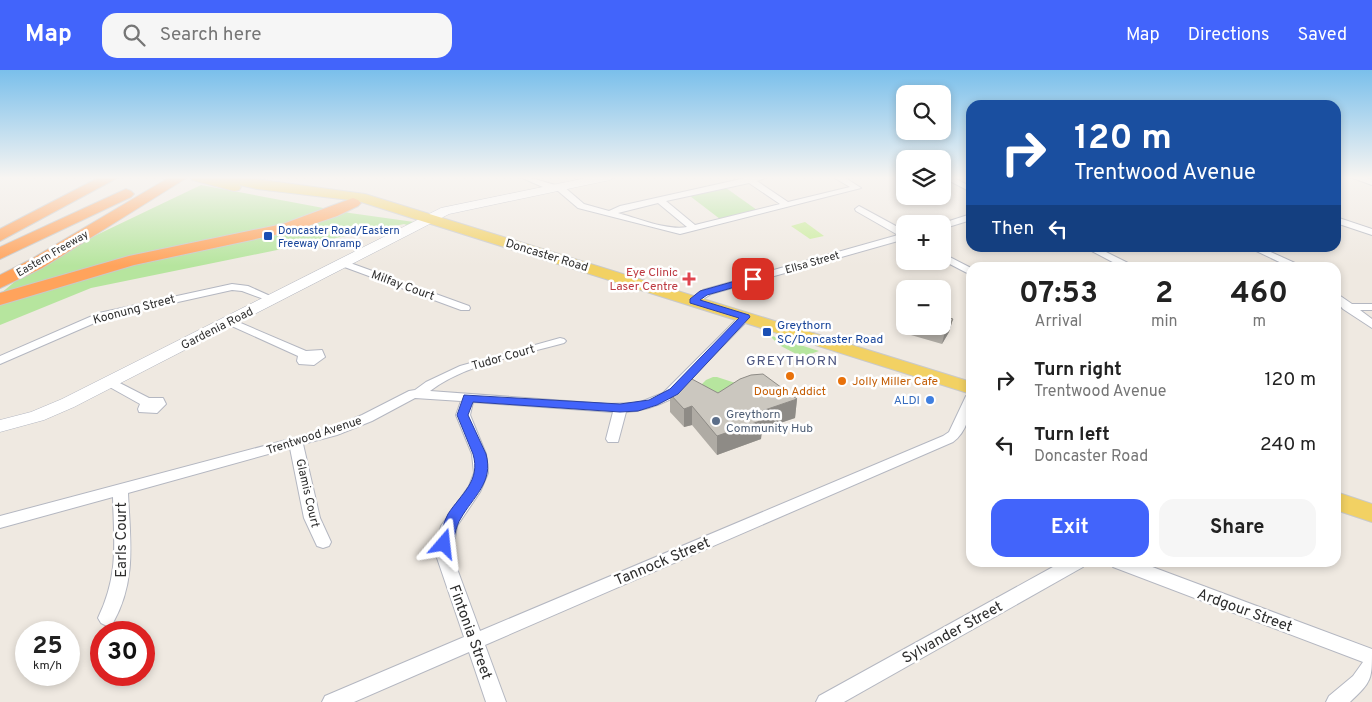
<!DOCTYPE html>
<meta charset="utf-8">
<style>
body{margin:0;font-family:Overpass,sans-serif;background:#f6f6f6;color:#222;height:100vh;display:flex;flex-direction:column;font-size:19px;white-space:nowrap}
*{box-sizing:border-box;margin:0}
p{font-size:16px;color:#767676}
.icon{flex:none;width:28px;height:28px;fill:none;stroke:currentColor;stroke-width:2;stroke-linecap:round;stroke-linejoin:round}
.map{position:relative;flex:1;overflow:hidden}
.side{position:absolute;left:966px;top:192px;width:375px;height:305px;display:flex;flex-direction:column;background:#fff;border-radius:15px;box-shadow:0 2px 8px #0003}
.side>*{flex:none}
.hud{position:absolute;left:966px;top:30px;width:375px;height:152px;border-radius:15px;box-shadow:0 2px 8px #0003;background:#1a4fa0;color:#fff;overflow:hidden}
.fabs{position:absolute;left:896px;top:15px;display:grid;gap:10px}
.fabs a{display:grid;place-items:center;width:55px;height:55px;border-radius:10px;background:#fff;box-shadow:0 2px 8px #0003;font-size:25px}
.speed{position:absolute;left:15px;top:551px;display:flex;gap:10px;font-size:25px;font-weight:700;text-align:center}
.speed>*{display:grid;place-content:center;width:65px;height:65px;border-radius:50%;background:#fff;box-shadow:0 2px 8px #0003;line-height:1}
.speed small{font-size:12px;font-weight:400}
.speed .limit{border:8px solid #d22;background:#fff;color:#111}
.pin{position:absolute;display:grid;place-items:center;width:42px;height:42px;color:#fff;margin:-21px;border-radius:10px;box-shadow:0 2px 8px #0006}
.me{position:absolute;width:55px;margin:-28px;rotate:17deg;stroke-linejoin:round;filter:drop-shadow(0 0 4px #0008)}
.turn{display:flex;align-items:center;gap:18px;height:105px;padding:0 25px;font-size:22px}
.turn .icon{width:65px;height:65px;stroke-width:2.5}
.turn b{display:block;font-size:35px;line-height:42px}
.then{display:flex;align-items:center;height:48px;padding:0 25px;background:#0003;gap:10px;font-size:19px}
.eta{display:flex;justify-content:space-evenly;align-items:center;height:85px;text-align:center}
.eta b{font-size:30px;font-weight:700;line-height:35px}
.button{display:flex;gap:10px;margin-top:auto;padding:10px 25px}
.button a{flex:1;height:58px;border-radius:15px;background:#4264fb;color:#fff;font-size:20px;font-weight:700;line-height:58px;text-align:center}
.button a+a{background:#f6f6f6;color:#222}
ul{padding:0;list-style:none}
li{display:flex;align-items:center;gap:15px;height:65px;padding:0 25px}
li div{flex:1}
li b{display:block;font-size:19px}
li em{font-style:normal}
header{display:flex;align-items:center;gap:30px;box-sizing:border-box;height:70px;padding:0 25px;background:#4264fb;color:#fff}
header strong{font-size:24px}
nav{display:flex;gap:28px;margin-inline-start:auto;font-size:18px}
.search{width:350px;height:45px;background:#f6f6f6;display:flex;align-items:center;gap:12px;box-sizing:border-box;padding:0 18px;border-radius:15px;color:#767676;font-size:19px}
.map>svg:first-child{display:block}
.green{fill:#b6e59e}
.pitch{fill:#c9ec9a}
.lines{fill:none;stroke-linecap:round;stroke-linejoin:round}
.street-casing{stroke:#b4b7c1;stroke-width:2}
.secondary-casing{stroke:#b4b7c1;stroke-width:1}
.primary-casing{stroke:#c9c9c9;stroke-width:2}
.highway-casing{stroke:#c9c9c9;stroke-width:2}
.street{fill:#fff;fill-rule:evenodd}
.secondary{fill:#fff;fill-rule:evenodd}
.primary{fill:#f2d163;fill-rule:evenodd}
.highway{fill:#ffa35c;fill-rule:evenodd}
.wall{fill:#afaba4}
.shaded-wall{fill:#8e8b86}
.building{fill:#cbc7bf;stroke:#8e8b86}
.route{fill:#4264fb;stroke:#2b41a3}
.transit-dot{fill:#1a4fb4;stroke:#fff;stroke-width:2}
.health-dot{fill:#e0444e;stroke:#fff;stroke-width:2}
.food-dot{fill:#e8710a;stroke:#fff;stroke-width:2}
.shop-dot{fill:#3f7fe0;stroke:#fff;stroke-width:2}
.service-dot{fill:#5c6f8a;stroke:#fff;stroke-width:2}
.labels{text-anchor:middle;stroke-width:5;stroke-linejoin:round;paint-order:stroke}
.far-transit-label{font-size:11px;fill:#164399;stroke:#fff;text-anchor:start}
.far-street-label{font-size:11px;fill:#2e2e2e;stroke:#fff}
.street-label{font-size:12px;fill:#2e2e2e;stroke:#fff}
.health-label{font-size:12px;fill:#be3a42;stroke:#fff;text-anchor:end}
.transit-label{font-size:12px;fill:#164399;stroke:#fff;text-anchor:start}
.food-label{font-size:12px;fill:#c56008;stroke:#fff;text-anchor:start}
.shop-label{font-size:12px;fill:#366cbe;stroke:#fff;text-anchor:end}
.service-label{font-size:12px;fill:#4e5e75;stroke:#fff;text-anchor:start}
.neighbourhood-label{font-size:14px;letter-spacing:1px;fill:#4d5680;stroke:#fff}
.near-street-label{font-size:15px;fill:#2e2e2e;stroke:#fff}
</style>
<header>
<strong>Map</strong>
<div class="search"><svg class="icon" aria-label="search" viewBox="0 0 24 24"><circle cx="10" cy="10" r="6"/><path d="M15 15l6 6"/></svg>Search here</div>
<nav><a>Map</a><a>Directions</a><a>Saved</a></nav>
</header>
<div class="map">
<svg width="1372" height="632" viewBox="0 0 1372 632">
<rect width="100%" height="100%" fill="#efe9e1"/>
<g class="green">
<polygon points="201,115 350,143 414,152 407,155 404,154 91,218 0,255 0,224 36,194"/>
<polygon points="726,118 757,140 720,149 690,126"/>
<polygon points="769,265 819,281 802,287 779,275"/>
<polygon points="713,307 717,307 760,321 690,326 706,310"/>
</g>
<polygon class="pitch" points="805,152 824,166 810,169 791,156"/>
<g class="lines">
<defs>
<g id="street">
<path d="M520 107C536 107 549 115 563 116L584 134 609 141 620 136 750 107H767L757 111 788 132 850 117 833 107H844L861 118 680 164 578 138 558 121H552ZM749 113 780 134 695 155 666 131ZM658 133 687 157C668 161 637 148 618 143Z"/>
<polygon points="942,107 953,107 971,117 971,122"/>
<polygon points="1350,107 1363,107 1372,110 1372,115"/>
<polygon points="859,136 905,161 905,169 711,224 697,233 689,233 688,231 703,220 898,165 856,141 855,139"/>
<polygon points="971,144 971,150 945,158 942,159 942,154 940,154"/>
<polygon points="1336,147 1372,159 1372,165 1336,153"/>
<polygon points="1086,178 1098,178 1138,198 1124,198"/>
<polygon points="1250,178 1262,178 1306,198 1292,198"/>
<polygon points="942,183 971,198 971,205 942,190"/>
<polygon points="342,190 469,236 470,238 469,240 461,240 339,195 339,191"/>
<polygon points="232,214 248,216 277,229 272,232 242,221 232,220 106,248 0,294 0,286 99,243"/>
<polygon points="1336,223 1352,234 1372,234 1372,240 1360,240 1372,249 1372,258 1343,239 1336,231"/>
<path d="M745 244 751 247 749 249 671 329C657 336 643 341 626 342L618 372H608L606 369 613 342 473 332 470 345 486 384 488 403 480 422 457 456 452 485 480 561 943 366 949 362 966 326 971 325C972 341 967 362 953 372L485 575 506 632H486L469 582 354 632H322L325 626 464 567 436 485 441 456 469 416 474 403 472 384 456 345 461 331 415 328 372 351 337 365 303 374 320 448 331 472 329 476 323 478 317 476 304 448 290 378 128 423C130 470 137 510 113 553L107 556 101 553 98 548C119 504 114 474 113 427L0 458V446L328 359 362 345 409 321 415 320 426 312 460 296 560 268 564 269 566 271 564 273C522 285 464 294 430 321L607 334 638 333 663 323 741 245Z"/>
<polygon points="229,248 306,281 322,280 325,287 314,295 299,294 297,291 298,286 225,253 223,251"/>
<polygon points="110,308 149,328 163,328 166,334 157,343 139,342 138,339 140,334 106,315 104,312 106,309"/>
<polygon points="1062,492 1085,492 1083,497 844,632 816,632 819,626"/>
<path d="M1111 492H1139L1372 579C1372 610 1372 611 1350 632H1326L1329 626 1353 606 1363 592 1113 497Z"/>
</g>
<polygon id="secondary" points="591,107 615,107 610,110 449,144 74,337 44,350 0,362 0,350 31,342 62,329 441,138"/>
<g id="primary">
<polygon points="191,107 241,107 365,124 971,312 971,324 358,131 257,119 239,115 241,117 239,120 234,121 192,110"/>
<polygon points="1336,422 1372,434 1372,452 1336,440"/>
</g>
<g id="highway">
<polygon points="100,107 119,107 0,171 0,159"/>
<polygon points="170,107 188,107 42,198 0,218 0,205 30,190"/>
<polygon points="126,119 131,121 134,124 131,127 0,189 0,177"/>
<polygon points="353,128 358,130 361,133 358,136 337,146 293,161 134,195 0,235 0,223 129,186 283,154"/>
</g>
</defs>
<use href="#street" class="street-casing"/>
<use href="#secondary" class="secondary-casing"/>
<use href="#primary" class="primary-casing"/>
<use href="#highway" class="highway-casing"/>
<use href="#street" class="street"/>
<use href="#secondary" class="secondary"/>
<use href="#primary" class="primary"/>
<use href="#highway" class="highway"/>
</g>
<g class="wall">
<polygon points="953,249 949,262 942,274 904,263 905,256 942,256"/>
<polygon points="670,324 797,329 795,348 762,359 761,369 717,385 692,355 684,357 670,342"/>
</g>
<g class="shaded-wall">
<polygon points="953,249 949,262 942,274 945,261"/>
<polygon points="797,329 795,348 762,359 761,369 717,385 717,366 756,343"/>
<polygon points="692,336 692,355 684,357 684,339"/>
</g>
<g class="building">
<polygon points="942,246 953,249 945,261 929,256 942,256"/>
<polygon points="763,304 797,329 756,343 763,350 717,366 692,336 684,339 670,324 690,308 718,323 740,309 751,305"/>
</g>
<linearGradient id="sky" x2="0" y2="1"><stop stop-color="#7abfeb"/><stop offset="0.55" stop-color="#f8f5f2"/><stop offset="1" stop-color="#f8f5f2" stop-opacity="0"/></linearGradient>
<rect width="1372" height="196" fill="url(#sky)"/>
<path class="route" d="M753 206 757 209 756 211 707 225 700 230 749 245 750 247 678 324 657 335 638 341 620 342 473 332 468 345 486 384C494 412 473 427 461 448 455 457 455 469 450 479L444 480 439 479 437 474C441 465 443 453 448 444 461 424 481 411 473 384L457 345 464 325 620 334 649 330 670 319 739 248 690 233V229L700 221Z"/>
<g class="transit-dot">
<rect x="263" y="161" width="10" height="10" rx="2.5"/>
<rect x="762" y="257" width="10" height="10" rx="2.5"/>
</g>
<path class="health-dot" d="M686.5 201.5h5v5h5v5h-5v5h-5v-5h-5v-5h5z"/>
<g class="food-dot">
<circle cx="790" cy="306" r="5"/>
<circle cx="842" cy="311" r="5"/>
</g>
<circle class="shop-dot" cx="930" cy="330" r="5"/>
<circle class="service-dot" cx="716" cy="351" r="5"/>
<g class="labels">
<g class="far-transit-label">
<text x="278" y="164">Doncaster Road/Eastern<tspan x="278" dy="13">Freeway Onramp</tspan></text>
</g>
<g class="far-street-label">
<text transform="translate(52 183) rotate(-30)" y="4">Eastern Freeway</text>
<text transform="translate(812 192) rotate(-16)" y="4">Ellsa Street</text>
</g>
<g class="street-label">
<text transform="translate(547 185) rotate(17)" y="4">Doncaster Road</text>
<text transform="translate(403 215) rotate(20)" y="4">Milfay Court</text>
<text transform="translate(134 239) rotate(-15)" y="4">Koonung Street</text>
<text transform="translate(217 258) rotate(-27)" y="4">Gardenia Road</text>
<text transform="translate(503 287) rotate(-16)" y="4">Tudor Court</text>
<text transform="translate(314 365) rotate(-18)" y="4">Trentwood Avenue</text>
<text transform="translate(308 423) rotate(77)" y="4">Glamis Court</text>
</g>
<g class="health-label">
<text x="678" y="206">Eye Clinic<tspan x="678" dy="14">Laser Centre</tspan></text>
</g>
<g class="transit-label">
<text x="777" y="259">Greythorn<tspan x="777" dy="14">SC/Doncaster Road</tspan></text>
</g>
<g class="food-label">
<text x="852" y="315">Jolly Miller Cafe</text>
<text x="790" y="325" text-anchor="middle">Dough Addict</text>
</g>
<g class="shop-label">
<text x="920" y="334">ALDI</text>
</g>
<g class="service-label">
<text x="726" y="348">Greythorn<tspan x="726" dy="14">Community Hub</tspan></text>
</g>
<g class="neighbourhood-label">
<text x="792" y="295">GREYTHORN</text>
</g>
<g class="near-street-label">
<text transform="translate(121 470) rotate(-90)" y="5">Earls Court</text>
<text transform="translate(662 491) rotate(-23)" y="5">Tannock Street</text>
<text transform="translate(1245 540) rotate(20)" y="5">Ardgour Street</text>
<text transform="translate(471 562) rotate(70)" y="5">Fintonia Street</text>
<text transform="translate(952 562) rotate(-29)" y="5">Sylvander Street</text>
</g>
</g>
</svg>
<div class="fabs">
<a><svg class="icon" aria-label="search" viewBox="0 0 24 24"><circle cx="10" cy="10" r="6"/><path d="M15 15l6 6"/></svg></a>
<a><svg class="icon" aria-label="layers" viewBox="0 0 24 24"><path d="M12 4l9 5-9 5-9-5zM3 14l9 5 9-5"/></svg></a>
<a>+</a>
<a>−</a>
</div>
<div class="speed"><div>25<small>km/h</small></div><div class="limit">30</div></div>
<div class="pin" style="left:753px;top:209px;background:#d93025"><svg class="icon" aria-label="arrive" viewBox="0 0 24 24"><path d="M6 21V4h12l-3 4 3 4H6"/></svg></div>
<svg class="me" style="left:444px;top:474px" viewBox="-20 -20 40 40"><path d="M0-17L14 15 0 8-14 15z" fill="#4264fb" stroke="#fff" stroke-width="4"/></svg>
<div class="hud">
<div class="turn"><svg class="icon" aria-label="right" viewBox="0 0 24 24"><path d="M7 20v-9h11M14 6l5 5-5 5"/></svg><div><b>120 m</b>Trentwood Avenue</div></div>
<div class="then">Then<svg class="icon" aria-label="left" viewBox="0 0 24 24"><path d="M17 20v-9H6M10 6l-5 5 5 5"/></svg></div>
</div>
<section class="side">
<div class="eta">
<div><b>07:53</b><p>Arrival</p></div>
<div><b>2</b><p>min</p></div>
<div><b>460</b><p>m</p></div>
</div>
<ul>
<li><svg class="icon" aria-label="right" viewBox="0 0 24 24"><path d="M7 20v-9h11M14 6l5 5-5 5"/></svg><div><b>Turn right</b><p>Trentwood Avenue</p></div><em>120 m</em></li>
<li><svg class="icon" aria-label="left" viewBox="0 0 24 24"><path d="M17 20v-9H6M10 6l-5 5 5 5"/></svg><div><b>Turn left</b><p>Doncaster Road</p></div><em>240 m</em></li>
</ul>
<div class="button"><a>Exit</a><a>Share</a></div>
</section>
</div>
